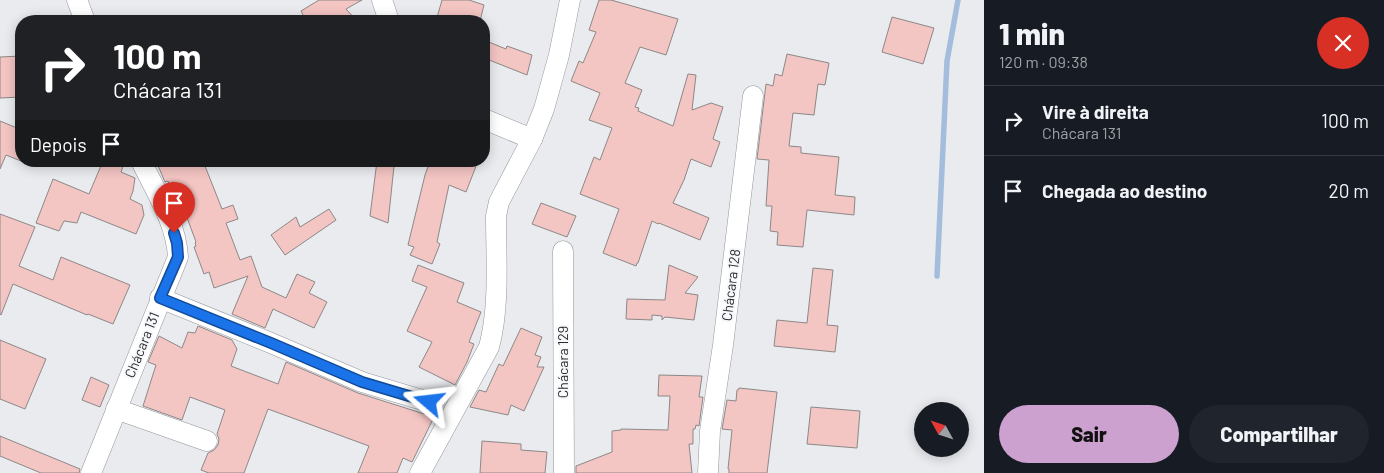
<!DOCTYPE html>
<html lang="pt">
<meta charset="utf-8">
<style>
body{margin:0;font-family:Barlow,sans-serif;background:#20242c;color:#f1f3f6;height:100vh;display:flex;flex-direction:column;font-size:19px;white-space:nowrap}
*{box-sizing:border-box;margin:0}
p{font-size:16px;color:#9ea1a6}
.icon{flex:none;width:28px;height:28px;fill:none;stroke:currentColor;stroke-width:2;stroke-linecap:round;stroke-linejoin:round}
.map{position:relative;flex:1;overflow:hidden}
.panel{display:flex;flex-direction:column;background:#171b24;width:400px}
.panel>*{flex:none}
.guide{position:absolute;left:15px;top:15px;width:475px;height:152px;border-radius:20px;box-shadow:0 2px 12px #0003;background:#202124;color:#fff;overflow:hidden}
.needle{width:32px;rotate:310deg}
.fabs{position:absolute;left:914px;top:402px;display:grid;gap:10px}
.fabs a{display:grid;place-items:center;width:55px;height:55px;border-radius:50%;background:#171b24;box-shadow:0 2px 12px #0003;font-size:25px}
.pin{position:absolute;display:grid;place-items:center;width:42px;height:42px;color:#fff;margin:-51px -21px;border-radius:50% 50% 50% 0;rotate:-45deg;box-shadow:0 0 5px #0007}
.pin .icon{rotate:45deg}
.me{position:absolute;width:55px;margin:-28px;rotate:287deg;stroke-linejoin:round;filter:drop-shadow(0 0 4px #0008)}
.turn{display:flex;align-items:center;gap:18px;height:105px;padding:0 15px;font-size:22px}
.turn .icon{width:65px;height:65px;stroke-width:2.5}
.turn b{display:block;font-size:35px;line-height:42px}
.then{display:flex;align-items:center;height:48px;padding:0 15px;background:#0003;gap:10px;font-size:19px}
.round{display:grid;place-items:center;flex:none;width:52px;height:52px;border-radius:26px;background:#20242c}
.overview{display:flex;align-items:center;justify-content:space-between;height:85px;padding:0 15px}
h1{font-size:30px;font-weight:800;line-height:38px}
.action{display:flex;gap:10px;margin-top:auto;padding:10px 15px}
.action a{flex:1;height:58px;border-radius:30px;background:#cca0cf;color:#111;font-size:20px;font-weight:800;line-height:58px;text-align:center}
.action a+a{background:#20242c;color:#f1f3f6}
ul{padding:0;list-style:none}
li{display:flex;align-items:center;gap:15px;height:70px;padding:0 15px;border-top:1px solid #363941}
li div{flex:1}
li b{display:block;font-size:19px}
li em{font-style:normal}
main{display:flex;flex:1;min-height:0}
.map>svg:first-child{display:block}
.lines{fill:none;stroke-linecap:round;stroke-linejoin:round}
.stream{stroke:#a5bddd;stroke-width:5.5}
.building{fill:#f3c5c3;stroke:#8d8888}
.minor-casing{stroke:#94969a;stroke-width:21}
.minor{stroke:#fff;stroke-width:20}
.route-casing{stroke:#114b97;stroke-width:12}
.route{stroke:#1a73e8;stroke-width:9}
.labels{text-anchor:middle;stroke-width:4;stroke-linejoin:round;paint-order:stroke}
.street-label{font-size:14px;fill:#2b2b2d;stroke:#f6f8fc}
</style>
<main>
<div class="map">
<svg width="984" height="473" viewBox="0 0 984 473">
<rect width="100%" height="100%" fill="#e9ebef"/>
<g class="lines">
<polyline class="stream" points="937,276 947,61 958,0"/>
</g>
<g class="building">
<polygon points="319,0 362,0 346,9 357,21 306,21 301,11"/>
<polygon points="442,0 469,0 484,5 480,21 436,21"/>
<polygon points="599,0 611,0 678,19 666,55 640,47 625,83 642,90 635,107 639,108 638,111 673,126 688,74 696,75 692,110 711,103 723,107 713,139 720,142 711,167 691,159 684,180 673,203 709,218 700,240 659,223 658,224 652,221 638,263 637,263 636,266 603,253 619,209 580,194 594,157 600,160 612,128 589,120 600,93 571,81 579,61 583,63 596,32 589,30"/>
<polygon points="892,17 934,28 923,64 882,52"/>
<polygon points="484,40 506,49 507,46 532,55 527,75 484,58"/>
<polygon points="787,54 829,63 825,85 818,84 814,115 793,113 789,146 801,147 801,153 839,157 835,195 855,197 854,215 807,210 803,247 777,245 778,232 770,231 772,206 766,206 769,160 757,159 766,84 773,86 775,74 782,76"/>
<polygon points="21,56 21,97 0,98 0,57"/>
<polygon points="0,121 17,128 16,132 21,134 21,161 6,155 0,169"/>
<polygon points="103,161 125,161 121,172 135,178 133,191 130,199 142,205 144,215 136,234 81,212 77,223 64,221 59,231 36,223 53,179 89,194"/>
<polygon points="156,161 203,161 222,209 233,205 238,219 226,223 240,260 251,256 262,287 286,298 297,274 315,282 309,293 327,302 314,328 273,309 265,328 232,314 248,276 214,288 209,272 204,274 194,247 196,246 195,243 196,242 174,182 169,184 168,181 165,182"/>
<polygon points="377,161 382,161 394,166 388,223 370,216"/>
<polygon points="430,161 478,161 466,192 449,185 437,242 440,244 432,264 410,255 414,247 408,245 425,175"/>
<polygon points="541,203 576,216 567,237 532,224"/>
<polygon points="329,209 336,220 285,255 271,235 296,217 300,227"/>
<polygon points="0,214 35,227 19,266 53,280 61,257 130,285 113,324 88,314 87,315 13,284 1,315 0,314"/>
<polygon points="418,265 464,283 457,302 481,312 469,342 474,344 467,362 455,385 419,367 432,342 407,331 427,287 412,281"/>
<polygon points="669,265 698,277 685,293 698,295 694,320 665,317 662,320 662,316 652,315 652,320 626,319 627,299 665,300"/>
<polygon points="813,268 833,270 827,325 838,326 835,352 774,346 777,320 807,323"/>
<polygon points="198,326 232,340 237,349 231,366 278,384 286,362 358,393 434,417 412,462 403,458 397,473 358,473 369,446 268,409 244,473 209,473 201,470 208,453 214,450 218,445 219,439 217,434 225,410 190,397 182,420 143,406 156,365 148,362 159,336 182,348 188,332 195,333"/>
<polygon points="521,328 542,337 535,355 541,357 537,367 544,367 524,411 511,405 508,415 470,407 479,390 486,392 499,364 503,366"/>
<polygon points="0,340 46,359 25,409 0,399"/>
<polygon points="659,375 702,376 699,397 703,397 699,426 696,425 695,429 693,429 693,444 689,444 692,473 576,473 576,466 612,452 612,431 621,430 621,429 668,430 670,396 658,396"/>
<polygon points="91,377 109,385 100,407 82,400"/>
<polygon points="739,388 777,392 767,473 729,473 729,469 728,469 732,430 722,429 727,400 736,401 737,390 738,390"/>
<polygon points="811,407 860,411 857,448 807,444"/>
<polygon points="0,436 80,469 79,473 41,473 0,456"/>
<polygon points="482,441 521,444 521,450 547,452 545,473 480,473"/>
</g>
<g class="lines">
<defs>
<g id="minor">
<polyline points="77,0 85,21"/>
<polyline points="382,0 389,21"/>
<polyline points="484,119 532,139"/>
<polyline points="563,251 564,473"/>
<polyline points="160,298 271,343 362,382 429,402"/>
<polyline points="116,409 207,441"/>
<path d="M91 473 178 257C176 222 156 192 141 161"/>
<path d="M420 473 489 347C500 306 496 258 496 216L499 202 532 139 544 109 559 55 570 0"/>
<polyline points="708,473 710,431 723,345 753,96"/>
</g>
</defs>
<use href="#minor" class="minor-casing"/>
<use href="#minor" class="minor"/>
</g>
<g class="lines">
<defs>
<polyline id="route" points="174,233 177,243 178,257 160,298 271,343 362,382 429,402"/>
</defs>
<use href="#route" class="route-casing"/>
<use href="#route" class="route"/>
</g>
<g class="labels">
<g class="street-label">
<text transform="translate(731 285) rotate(-83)" y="5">Chácara 128</text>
<text transform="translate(142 345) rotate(-68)" y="5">Chácara 131</text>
<text transform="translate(563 362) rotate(-90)" y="5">Chácara 129</text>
</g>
</g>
</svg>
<div class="fabs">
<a><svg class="needle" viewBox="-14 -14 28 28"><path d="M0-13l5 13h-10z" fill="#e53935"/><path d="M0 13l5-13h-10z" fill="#9ea1a6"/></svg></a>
</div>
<div class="pin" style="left:174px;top:233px;background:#d93025"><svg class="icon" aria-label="arrive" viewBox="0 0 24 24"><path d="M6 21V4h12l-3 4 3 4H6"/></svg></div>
<svg class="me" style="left:429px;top:402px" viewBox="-20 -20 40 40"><path d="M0-17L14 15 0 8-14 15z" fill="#1a73e8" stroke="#fff" stroke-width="4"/></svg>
<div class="guide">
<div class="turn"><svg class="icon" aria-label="right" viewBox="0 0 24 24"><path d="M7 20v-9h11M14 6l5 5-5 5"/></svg><div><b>100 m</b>Chácara 131</div></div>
<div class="then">Depois<svg class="icon" aria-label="arrive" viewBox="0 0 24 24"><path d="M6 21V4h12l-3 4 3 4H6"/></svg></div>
</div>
</div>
<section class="panel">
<div class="overview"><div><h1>1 min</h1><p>120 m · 09:38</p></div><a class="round" style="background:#d93025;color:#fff"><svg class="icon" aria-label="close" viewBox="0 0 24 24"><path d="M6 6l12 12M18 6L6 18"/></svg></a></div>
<ul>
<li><svg class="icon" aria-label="right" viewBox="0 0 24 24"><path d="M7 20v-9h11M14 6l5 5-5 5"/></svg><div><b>Vire à direita</b><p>Chácara 131</p></div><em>100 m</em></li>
<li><svg class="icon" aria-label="arrive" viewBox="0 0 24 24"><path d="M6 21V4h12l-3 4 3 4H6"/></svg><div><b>Chegada ao destino</b></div><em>20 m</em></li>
</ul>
<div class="action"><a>Sair</a><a>Compartilhar</a></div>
</section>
</main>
